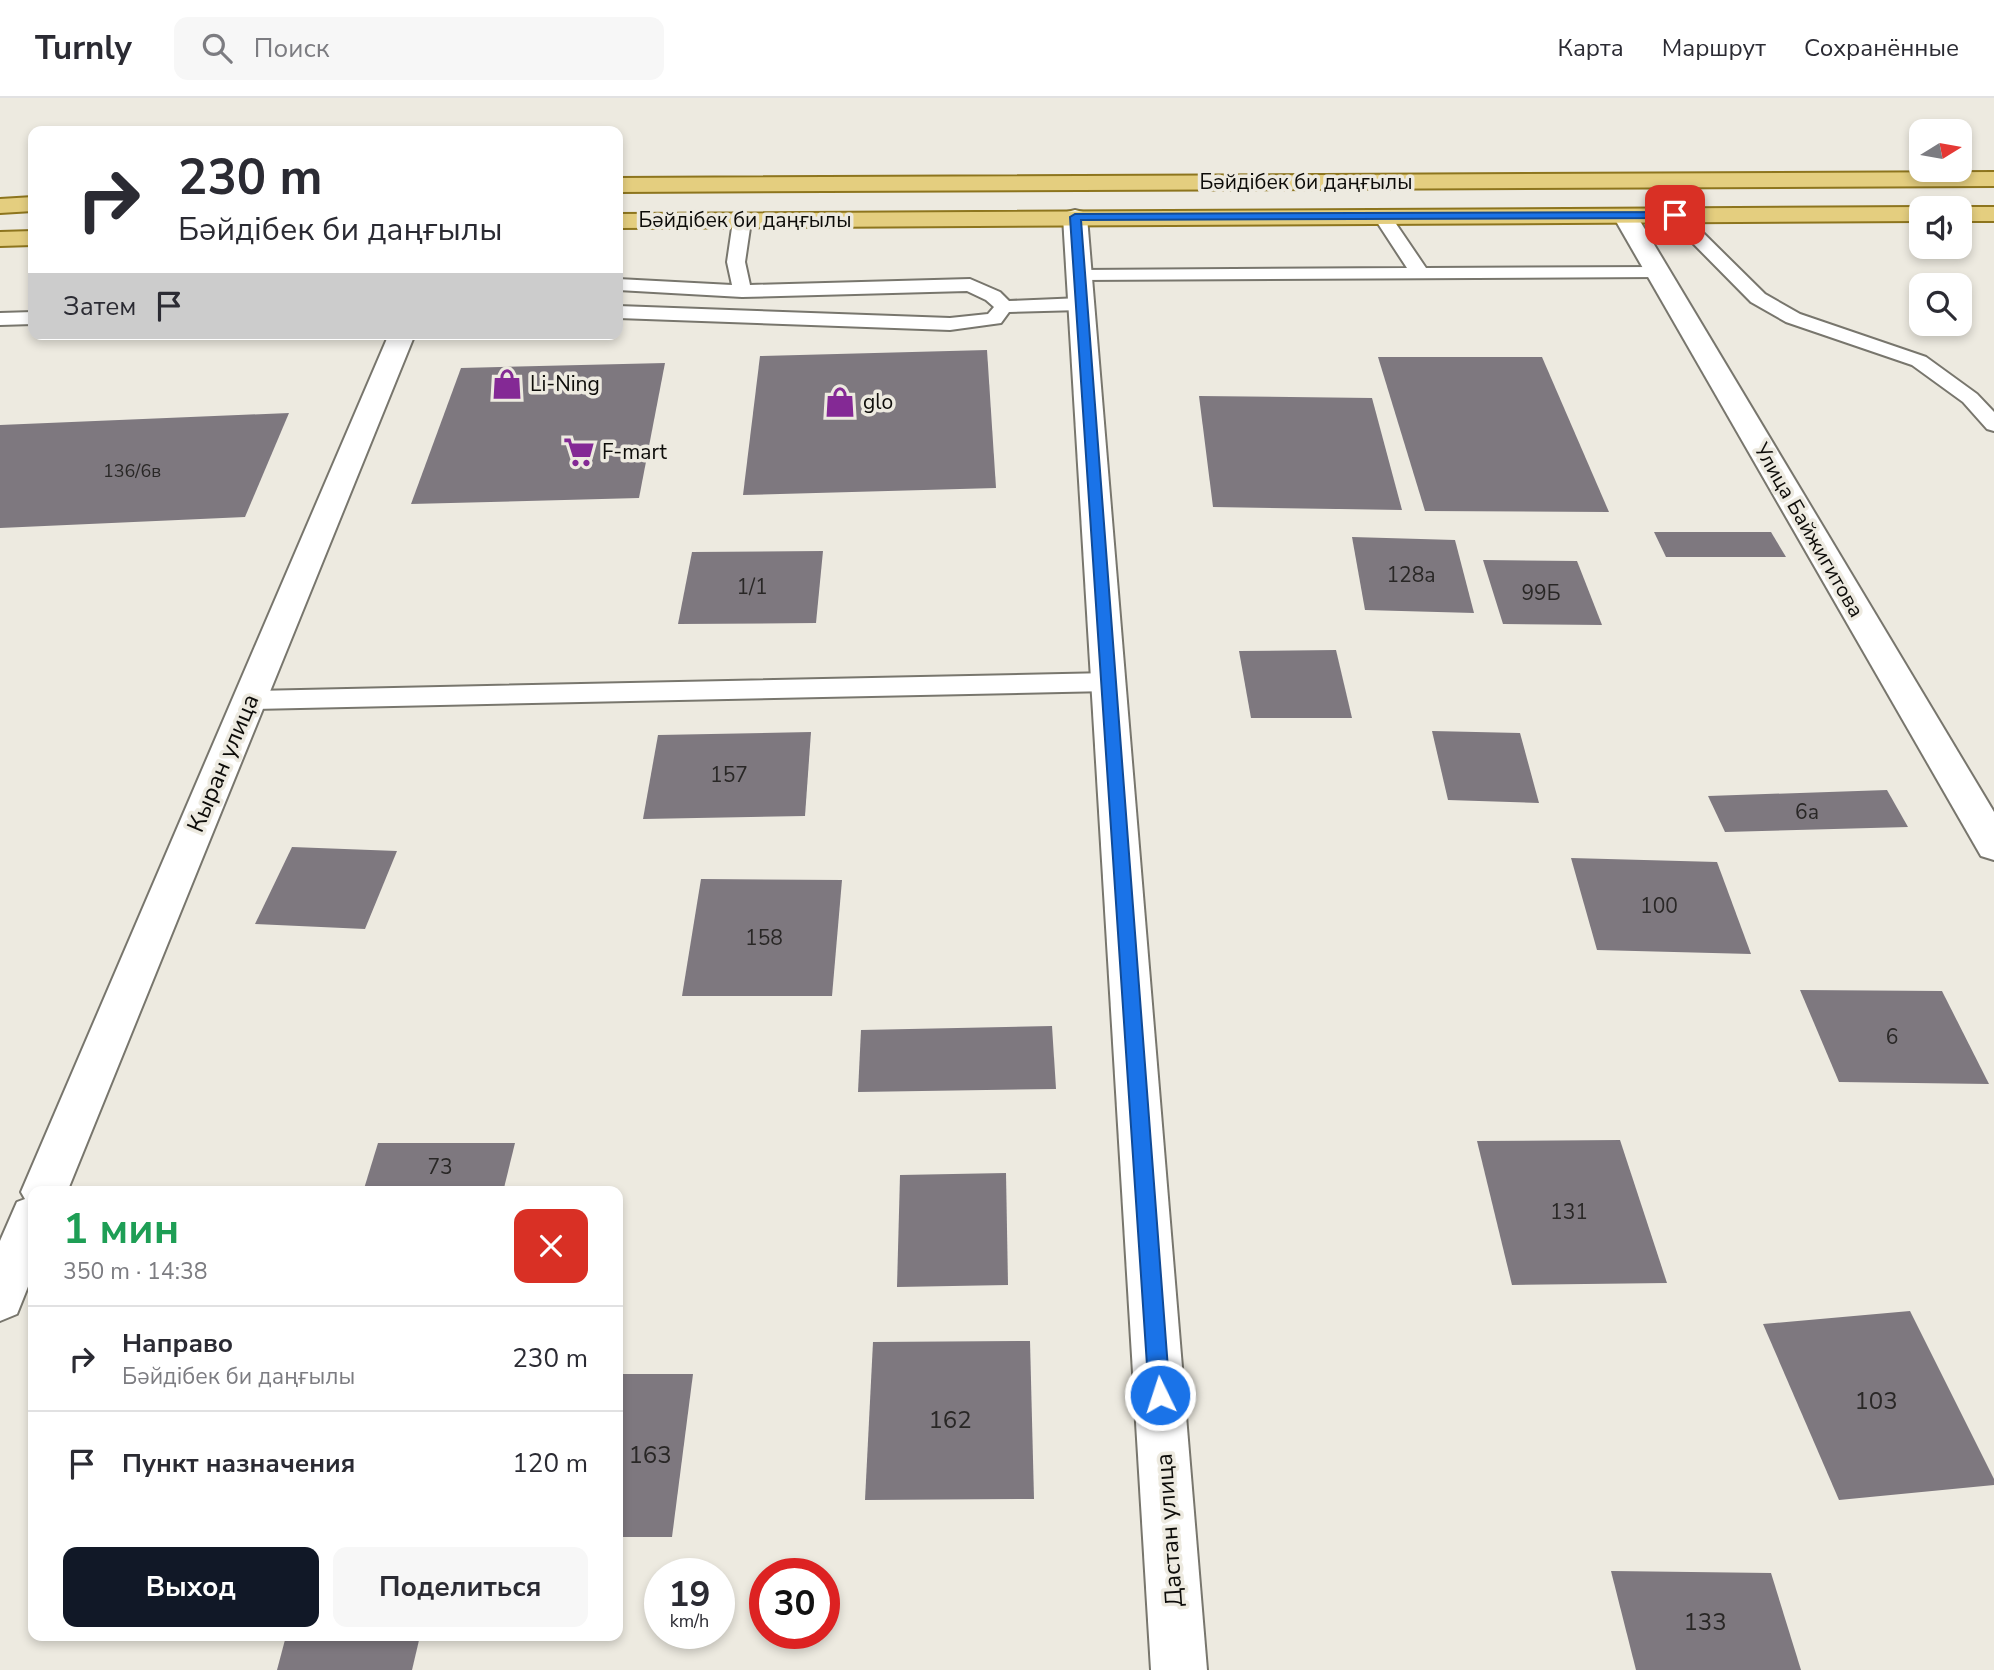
<!DOCTYPE html>
<html lang="ru">
<meta charset="utf-8">
<style>
body{margin:0;font-family:"Nunito Sans",sans-serif;background:#f7f7f7;color:#2b2b33;height:100vh;display:flex;flex-direction:column;font-size:26px;white-space:nowrap}
*{box-sizing:border-box;margin:0}
p{font-size:23px;color:#7c7c81}
.icon{flex:none;width:38px;height:38px;fill:none;stroke:currentColor;stroke-width:2;stroke-linecap:round;stroke-linejoin:round}
.map{position:relative;flex:1;overflow:hidden}
.sheet{position:absolute;left:28px;top:1088px;width:595px;height:455px;display:flex;flex-direction:column;background:#fff;border-radius:14px;box-shadow:0 4px 10px #0003}
.sheet>*{flex:none}
.banner{position:absolute;left:28px;top:28px;width:595px;height:214px;border-radius:14px;box-shadow:0 4px 10px #0003;background:#fff;color:#2b2b33;overflow:hidden}
.needle{width:46px;rotate:79deg}
.tools{position:absolute;left:1909px;top:21px;display:grid;gap:14px}
.tools a{display:grid;place-items:center;width:63px;height:63px;border-radius:14px;background:#fff;box-shadow:0 4px 10px #0003;font-size:35px}
.speed{position:absolute;left:644px;top:1460px;display:flex;gap:14px;font-size:35px;font-weight:700;text-align:center}
.speed>*{display:grid;place-content:center;width:91px;height:91px;border-radius:50%;background:#fff;box-shadow:0 4px 10px #0003;line-height:1}
.speed small{font-size:18px;font-weight:400}
.speed .limit{border:10px solid #d22;background:#fff;color:#111}
.pin{position:absolute;display:grid;place-items:center;width:60px;height:60px;color:#fff;margin:-30px;border-radius:14px;box-shadow:0 4px 10px #0006}
.me{position:absolute;width:77px;margin:-38px;rotate:356deg;stroke-linejoin:round;filter:drop-shadow(0 0 5px #0008)}
.turn{display:flex;align-items:center;gap:24px;height:147px;padding:0 35px;font-size:32px}
.turn .icon{width:91px;height:91px;stroke-width:2.5}
.turn b{display:block;font-size:49px;line-height:60px}
.then{display:flex;align-items:center;height:66px;padding:0 35px;background:#0003;gap:14px;font-size:26px}
.round{display:grid;place-items:center;flex:none;width:74px;height:74px;border-radius:14px;background:#f7f7f7}
.summary{display:flex;align-items:center;justify-content:space-between;height:119px;padding:0 35px}
h1{font-size:42px;font-weight:700;line-height:52px;color:#1e9e55}
.cta{display:flex;gap:14px;margin-top:auto;padding:14px 35px}
.cta a{flex:1;height:80px;border-radius:14px;background:#111827;color:#fff;font-size:28px;font-weight:700;line-height:80px;text-align:center}
.cta a+a{background:#f7f7f7;color:#2b2b33}
ul{padding:0;list-style:none}
li{display:flex;align-items:center;gap:21px;height:105px;padding:0 35px;border-top:2px solid #e1e1e2}
li div{flex:1}
li b{display:block;font-size:26px}
li em{font-style:normal}
header{display:flex;align-items:center;gap:42px;box-sizing:border-box;height:98px;padding:0 35px;background:#fff;border-bottom:2px solid #e1e1e2}
header strong{font-size:33px}
nav{display:flex;gap:38px;margin-inline-start:auto;font-size:24px}
.search{width:490px;height:63px;background:#f7f7f7;display:flex;align-items:center;gap:18px;box-sizing:border-box;padding:0 24px;border-radius:14px;color:#7c7c81;font-size:26px}
.map>svg:first-child{display:block}
.building{fill:#7e787f}
.lines{fill:none;stroke-linecap:round;stroke-linejoin:round}
.service-casing{stroke:#78766d;stroke-width:4}
.minor-casing{stroke:#78766d;stroke-width:4}
.primary-casing{stroke:#8d751e;stroke-width:4}
.service{fill:#fff;fill-rule:evenodd}
.minor{fill:#fff;fill-rule:evenodd}
.primary{fill:#e4ce7f;fill-rule:evenodd}
.route{fill:#1a73e8;stroke:#114b97;stroke-width:2}
.labels{text-anchor:middle;stroke-width:7;stroke-linejoin:round;paint-order:stroke}
.far-number-label{font-size:18px;fill:#292726}
.far-street-label{font-size:21px;fill:#0d0c09;stroke:#edeae0}
.far-poi-label{font-size:21px;fill:#0d0c09;stroke:#edeae0;text-anchor:start}
.number-label{font-size:21px;fill:#292726}
.street-label{font-size:24px;fill:#0d0c09;stroke:#edeae0}
.near-number-label{font-size:24px;fill:#292726}
</style>
<header>
<strong>Turnly</strong>
<div class="search"><svg class="icon" aria-label="search" viewBox="0 0 24 24"><circle cx="10" cy="10" r="6"/><path d="M15 15l6 6"/></svg>Поиск</div>
<nav><a>Карта</a><a>Маршрут</a><a>Сохранённые</a></nav>
</header>
<div class="map">
<svg width="1994" height="1572" viewBox="0 0 1994 1572">
<rect width="100%" height="100%" fill="#edeae0"/>
<g class="building">
<polygon points="987,252 996,390 743,397 760,258"/>
<polygon points="1378,259 1542,259 1609,414 1425,413"/>
<polygon points="665,265 639,400 411,406 461,270"/>
<polygon points="1199,298 1372,300 1402,412 1213,409"/>
<polygon points="289,315 245,419 0,430 0,327"/>
<polygon points="1654,434 1771,434 1786,459 1666,459"/>
<polygon points="1352,439 1455,442 1474,515 1365,512"/>
<polygon points="823,453 816,525 678,526 692,454"/>
<polygon points="1483,462 1577,463 1602,527 1503,526"/>
<polygon points="1336,552 1352,620 1251,620 1239,553"/>
<polygon points="1432,633 1520,635 1539,705 1448,702"/>
<polygon points="811,634 805,718 643,721 658,637"/>
<polygon points="1887,692 1908,729 1725,734 1708,698"/>
<polygon points="292,749 397,753 365,831 255,826"/>
<polygon points="1571,760 1717,764 1751,856 1597,852"/>
<polygon points="701,781 842,782 832,898 682,898"/>
<polygon points="1800,892 1942,893 1989,986 1839,984"/>
<polygon points="1052,928 1056,991 858,994 861,932"/>
<polygon points="1620,1042 1667,1185 1512,1187 1477,1043"/>
<polygon points="378,1045 515,1045 503,1094 363,1094"/>
<polygon points="1006,1075 1008,1187 897,1189 900,1077"/>
<polygon points="1910,1213 1994,1381 1994,1387 1839,1402 1763,1226"/>
<polygon points="1030,1243 1034,1401 865,1402 873,1244"/>
<polygon points="618,1276 693,1276 672,1439 618,1439"/>
<polygon points="1611,1473 1771,1475 1801,1572 1636,1572"/>
<polygon points="286,1538 420,1538 412,1572 277,1572"/>
</g>
<g class="lines">
<defs>
<g id="service">
<polygon points="1675,112 1681,113 1765,196 1800,216 1926,259 1977,296 1994,314 1994,333 1987,331 1963,304 1912,267 1786,224 1751,204 1669,121 1666,117 1669,113"/>
<polygon points="1382,113 1388,114 1426,170 1658,169 1667,174 1658,179 1080,182 1071,177 1080,172 1407,170 1373,118"/>
<polygon points="742,118 751,123 745,164 750,187 970,181 1000,194 1009,203 1081,200 1090,206 1081,212 1009,214 1001,225 950,232 618,220 618,208 950,220 988,216 994,209 986,202 967,193 742,199 618,192 618,181 732,187 727,164 733,123"/>
<polygon points="33,214 33,226 0,227 0,215"/>
<polygon points="1109,575 1118,578 1121,584 1118,590 1109,593 249,611 240,608 236,602 240,596 249,593"/>
</g>
<g id="minor">
<polygon points="1625,111 1633,113 1637,118 1994,714 1994,762 1981,758 1613,118 1617,113"/>
<polygon points="1075,112 1083,114 1087,119 1207,1572 1151,1572 1063,119 1067,114"/>
<polygon points="389,236 415,236 67,1094 33,1094 33,1176 17,1216 0,1223 0,1143 17,1104 25,1101 21,1094"/>
</g>
<g id="primary">
<polygon points="1994,74 1994,88 618,94 618,80"/>
<polygon points="33,99 33,113 0,115 0,101"/>
<polygon points="1922,109 1928,110 1922,110 1922,123 618,130 618,116"/>
<polygon points="1960,109 1994,109 1994,123 1960,123 1960,110 1954,110"/>
<polygon points="33,133 33,147 0,148 0,134"/>
</g>
</defs>
<use href="#service" class="service-casing"/>
<use href="#minor" class="minor-casing"/>
<use href="#primary" class="primary-casing"/>
<use href="#service" class="service"/>
<use href="#minor" class="minor"/>
<use href="#primary" class="primary"/>
</g>
<polygon class="route" points="1675,114 1680,117 1678,120 1081,122 1170,1297 1167,1305 1160,1308 1152,1305 1149,1297 1070,119 1075,116"/>
<defs>
<symbol id="shop-bare" viewBox="-9 -9 18 18"><path d="M-5-2.5h2.3a2.7 3.5 0 0 1 5.4 0H5L5.5 6h-11ZM-1.5-2.5h3a1.5 2.3 0 0 0-3 0Z" fill="#842995" stroke="#edeae0" stroke-width="2.5" paint-order="stroke"/></symbol>
<symbol id="supermarket-bare" viewBox="-9 -9 18 18"><path d="M-6-5.5h2.5l.6 2H6L4.5 2H-2.5L-4.4-4H-6ZM-1.5 3.2a1.3 1.3 0 1 0 .1 0ZM3 3.2a1.3 1.3 0 1 0 .1 0Z" fill="#842995" stroke="#edeae0" stroke-width="2.5" paint-order="stroke"/></symbol>
</defs>
<g fill-rule="evenodd">
<use href="#shop-bare" x="485" y="264" width="44" height="44"/>
<use href="#shop-bare" x="818" y="282" width="44" height="44"/>
<use href="#supermarket-bare" x="557" y="332" width="44" height="44"/>
</g>
<g class="labels">
<g class="far-number-label">
<text x="132" y="379">136/6в</text>
</g>
<g class="far-street-label">
<text x="1306" y="91">Бәйдібек би даңғылы</text>
<text x="745" y="129">Бәйдібек би даңғылы</text>
<text transform="translate(1809 432) rotate(60)" y="7">Улица Байжигитова</text>
</g>
<g class="far-poi-label">
<text x="530" y="293">Li-Ning</text>
<text x="863" y="311">glo</text>
<text x="602" y="361">F-mart</text>
</g>
<g class="number-label">
<text x="1411" y="484">128а</text>
<text x="752" y="496">1/1</text>
<text x="1541" y="502">99Б</text>
<text x="729" y="684">157</text>
<text x="1807" y="721">6а</text>
<text x="1659" y="815">100</text>
<text x="764" y="847">158</text>
<text x="1892" y="946">6</text>
<text x="440" y="1076">73</text>
<text x="1569" y="1121">131</text>
</g>
<g class="street-label">
<text transform="translate(223 665) rotate(-67)" y="8">Кыран улица</text>
<text transform="translate(1169 1432) rotate(-94)" y="8">Дастан улица</text>
</g>
<g class="near-number-label">
<text x="1876" y="1311">103</text>
<text x="950" y="1330">162</text>
<text x="650" y="1365">163</text>
<text x="1705" y="1532">133</text>
</g>
</g>
</svg>
<div class="tools">
<a><svg class="needle" viewBox="-14 -14 28 28"><path d="M0-13l5 13h-10z" fill="#e53935"/><path d="M0 13l5-13h-10z" fill="#7c7c81"/></svg></a>
<a><svg class="icon" aria-label="sound" viewBox="0 0 24 24"><path d="M4 9h4l5-4v14l-5-4H4zM17 9q2 3 0 6"/></svg></a>
<a><svg class="icon" aria-label="search" viewBox="0 0 24 24"><circle cx="10" cy="10" r="6"/><path d="M15 15l6 6"/></svg></a>
</div>
<div class="speed"><div>19<small>km/h</small></div><div class="limit">30</div></div>
<div class="pin" style="left:1675px;top:117px;background:#d93025"><svg class="icon" aria-label="arrive" viewBox="0 0 24 24"><path d="M6 21V4h12l-3 4 3 4H6"/></svg></div>
<svg class="me" style="left:1160px;top:1297px" viewBox="-20 -20 40 40"><circle r="17" fill="#1a73e8" stroke="#fff" stroke-width="3"/><path d="M0-11L8 9 0 5-8 9z" fill="#fff"/></svg>
<div class="banner">
<div class="turn"><svg class="icon" aria-label="right" viewBox="0 0 24 24"><path d="M7 20v-9h11M14 6l5 5-5 5"/></svg><div><b>230 m</b>Бәйдібек би даңғылы</div></div>
<div class="then">Затем<svg class="icon" aria-label="arrive" viewBox="0 0 24 24"><path d="M6 21V4h12l-3 4 3 4H6"/></svg></div>
</div>
<section class="sheet">
<div class="summary"><div><h1>1 мин</h1><p>350 m · 14:38</p></div><a class="round" style="background:#d93025;color:#fff"><svg class="icon" aria-label="close" viewBox="0 0 24 24"><path d="M6 6l12 12M18 6L6 18"/></svg></a></div>
<ul>
<li><svg class="icon" aria-label="right" viewBox="0 0 24 24"><path d="M7 20v-9h11M14 6l5 5-5 5"/></svg><div><b>Направо</b><p>Бәйдібек би даңғылы</p></div><em>230 m</em></li>
<li><svg class="icon" aria-label="arrive" viewBox="0 0 24 24"><path d="M6 21V4h12l-3 4 3 4H6"/></svg><div><b>Пункт назначения</b></div><em>120 m</em></li>
</ul>
<div class="cta"><a>Выход</a><a>Поделиться</a></div>
</section>
</div>
